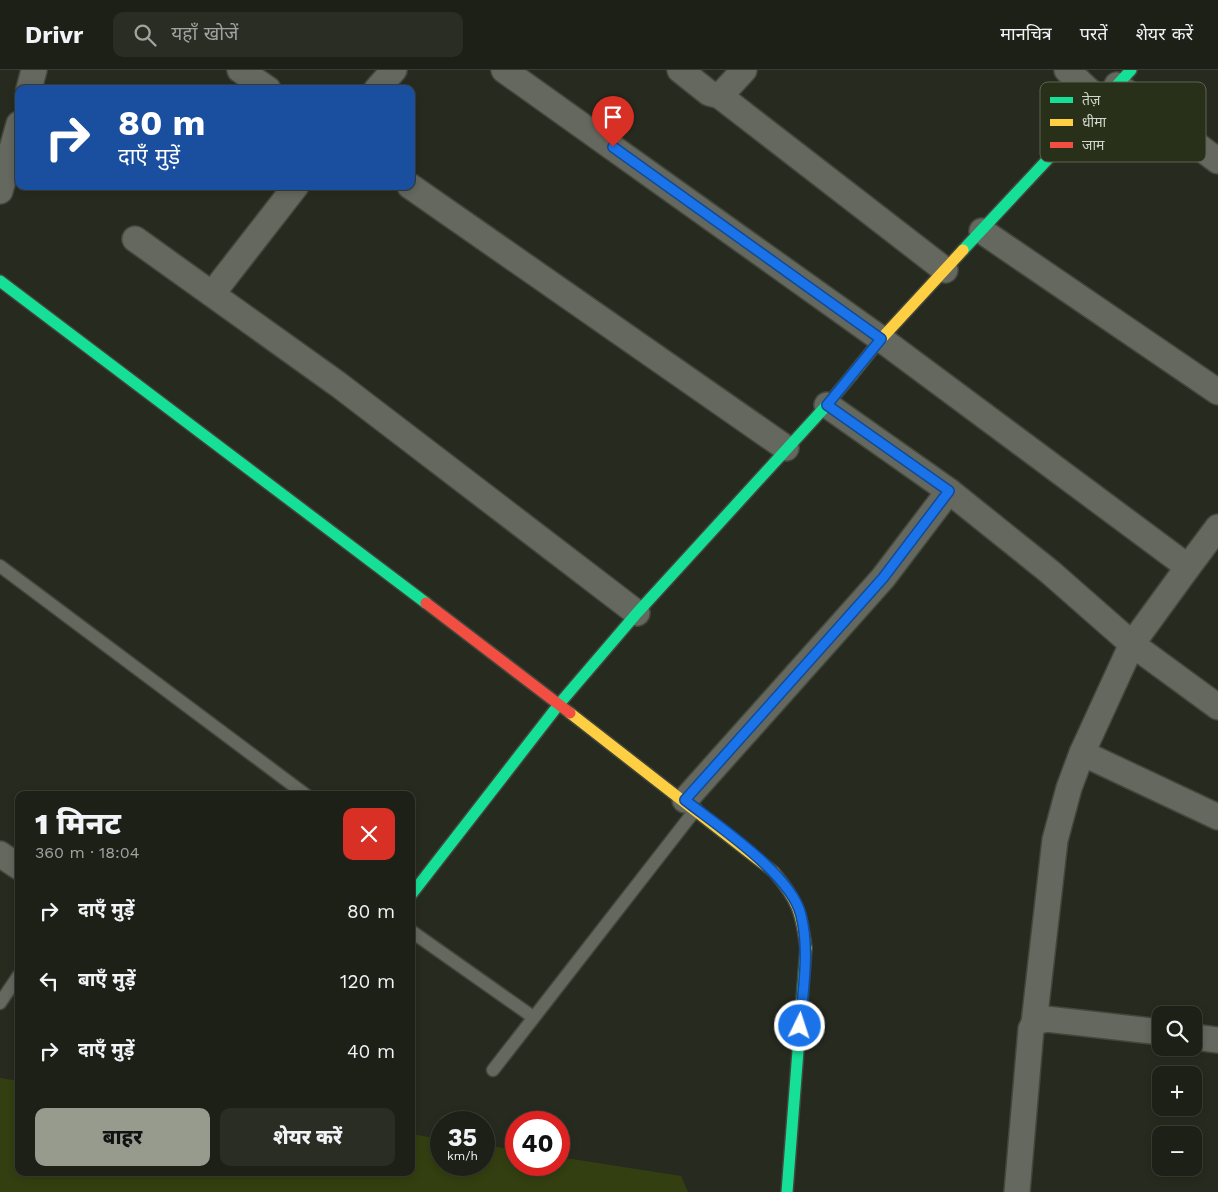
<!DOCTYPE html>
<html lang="hi">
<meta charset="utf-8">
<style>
body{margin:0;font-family:"Work Sans","Noto Sans Devanagari",sans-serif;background:#2a2d24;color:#f1f3f6;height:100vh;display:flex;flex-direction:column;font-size:19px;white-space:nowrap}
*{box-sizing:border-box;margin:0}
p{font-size:16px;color:#a0a3a1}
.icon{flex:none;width:28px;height:28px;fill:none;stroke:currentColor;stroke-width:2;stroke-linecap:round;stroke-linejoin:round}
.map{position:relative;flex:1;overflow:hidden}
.drawer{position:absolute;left:15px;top:721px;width:400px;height:385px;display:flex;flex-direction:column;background:#1d2017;border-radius:10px;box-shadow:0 2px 8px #0003,0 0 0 1px #3b3e36}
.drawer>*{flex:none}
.top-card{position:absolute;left:15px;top:15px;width:400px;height:105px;border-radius:10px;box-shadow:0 2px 8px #0003,0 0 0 1px #3b3e36;background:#1a4fa0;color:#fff;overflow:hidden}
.buttons{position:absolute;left:1152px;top:936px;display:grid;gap:10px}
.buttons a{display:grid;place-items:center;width:50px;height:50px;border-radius:10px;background:#1d2017;box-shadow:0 2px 8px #0003,0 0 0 1px #3b3e36;font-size:25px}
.speed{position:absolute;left:430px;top:1041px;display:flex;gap:10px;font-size:25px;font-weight:700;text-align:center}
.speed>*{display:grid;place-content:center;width:65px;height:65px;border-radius:50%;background:#1d2017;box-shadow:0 2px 8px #0003,0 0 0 1px #3b3e36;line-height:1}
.speed small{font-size:12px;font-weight:400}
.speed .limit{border:8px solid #d22;background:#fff;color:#111}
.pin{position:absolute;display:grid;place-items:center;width:42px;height:42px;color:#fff;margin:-51px -21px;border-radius:50% 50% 50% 0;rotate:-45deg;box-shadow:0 0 5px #0007}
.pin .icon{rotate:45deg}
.me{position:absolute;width:55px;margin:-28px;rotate:4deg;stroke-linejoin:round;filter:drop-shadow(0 0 4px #0008)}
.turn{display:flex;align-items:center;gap:18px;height:105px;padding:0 20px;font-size:22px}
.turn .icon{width:65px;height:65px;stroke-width:2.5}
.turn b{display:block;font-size:35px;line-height:42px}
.round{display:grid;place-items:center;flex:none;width:52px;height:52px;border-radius:10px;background:#2a2d24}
.head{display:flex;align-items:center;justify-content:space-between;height:85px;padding:0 20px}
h1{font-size:30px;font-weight:800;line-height:38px}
.button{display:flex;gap:10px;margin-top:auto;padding:10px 20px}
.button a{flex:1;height:58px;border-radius:10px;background:#979b8e;color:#111;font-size:20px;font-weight:800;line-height:58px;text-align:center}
.button a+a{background:#2a2d24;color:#f1f3f6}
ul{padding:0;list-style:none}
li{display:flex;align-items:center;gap:15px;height:70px;padding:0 20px}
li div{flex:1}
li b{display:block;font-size:19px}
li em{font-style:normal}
header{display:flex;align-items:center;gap:30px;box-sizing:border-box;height:70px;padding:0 25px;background:#1d2017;border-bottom:1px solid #3b3e36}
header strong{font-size:24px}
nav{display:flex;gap:28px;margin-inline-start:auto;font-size:18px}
.search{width:350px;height:45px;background:#2a2d24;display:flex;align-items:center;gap:12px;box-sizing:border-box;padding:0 18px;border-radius:10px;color:#a0a3a1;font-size:19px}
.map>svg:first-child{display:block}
.green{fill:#333f10}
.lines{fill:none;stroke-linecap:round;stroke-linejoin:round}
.lane-casing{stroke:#43463b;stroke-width:15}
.street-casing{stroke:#43463b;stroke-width:28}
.fast-casing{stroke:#43463b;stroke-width:14}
.slow-casing{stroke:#43463b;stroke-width:14}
.jam-casing{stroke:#43463b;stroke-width:14}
.lane{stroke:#65685f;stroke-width:12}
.street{stroke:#65685f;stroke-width:25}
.fast{stroke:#16e098;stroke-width:11}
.slow{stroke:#ffcf43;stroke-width:11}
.jam{stroke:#f24e42;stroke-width:11}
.route-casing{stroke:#114b97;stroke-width:12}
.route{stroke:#1a73e8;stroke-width:9}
.key{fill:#29301a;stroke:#5c624f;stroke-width:1}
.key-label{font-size:14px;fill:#d3d7ca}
</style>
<header>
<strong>Drivr</strong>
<div class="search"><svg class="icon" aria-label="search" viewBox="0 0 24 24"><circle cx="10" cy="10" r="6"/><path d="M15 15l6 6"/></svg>यहाँ खोजें</div>
<nav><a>मानचित्र</a><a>परतें</a><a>शेयर करें</a></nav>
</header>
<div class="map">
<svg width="1218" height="1122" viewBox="0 0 1218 1122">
<rect width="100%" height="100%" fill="#272b1f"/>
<polygon class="green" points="0,1008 19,1011 19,1102 411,1102 411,1064 441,1069 441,1095 484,1095 484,1075 516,1080 516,1095 559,1095 559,1087 681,1106 688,1122 0,1122"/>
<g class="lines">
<defs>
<g id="lane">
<polyline points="0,496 306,725"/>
<polyline points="411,861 533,947"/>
<polyline points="0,933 19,905"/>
<polyline points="493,1000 696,739"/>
</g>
<g id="street">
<polyline points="240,0 268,19"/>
<polyline points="504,0 881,269 1188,497 1218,457"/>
<polyline points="680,0 709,23 720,26 744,0"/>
<polyline points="1067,0 1101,32"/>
<polyline points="1117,15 1218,91"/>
<polyline points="29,19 34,0"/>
<polyline points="377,19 394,0"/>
<polyline points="720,26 945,200"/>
<polyline points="410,116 786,378"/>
<polyline points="0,121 19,54"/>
<polyline points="982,161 1218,322"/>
<polyline points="135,169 339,315 637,543"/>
<polyline points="212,224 296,116"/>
<polyline points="827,335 949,421 1050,502 1132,574 1218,637"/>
<polyline points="1082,683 1218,747"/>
<polyline points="685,730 883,508 949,421"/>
<polyline points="0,784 19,797"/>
<polyline points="1034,953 1055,770 1069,718 1082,683 1132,574 1188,497"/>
<polyline points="1194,967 1218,970"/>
<polyline points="1017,1122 1031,959 1034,953 1046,949 1161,962"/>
</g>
<g id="fast">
<polyline points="963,180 1131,0"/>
<polyline points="0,211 426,533"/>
<polyline points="411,825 560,633 637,543 827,335 852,305"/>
<polyline points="787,1122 806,878"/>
</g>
<g id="slow">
<polyline points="852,305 881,269 963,180"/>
<path d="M570 643 774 802C798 831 801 841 806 878"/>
</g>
<polyline id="jam" points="426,533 570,643"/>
</defs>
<use href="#lane" class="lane-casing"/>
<use href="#street" class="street-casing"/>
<use href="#fast" class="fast-casing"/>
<use href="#slow" class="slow-casing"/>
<use href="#jam" class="jam-casing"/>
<use href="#lane" class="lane"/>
<use href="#street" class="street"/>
<use href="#fast" class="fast"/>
<use href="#slow" class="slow"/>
<use href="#jam" class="jam"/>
</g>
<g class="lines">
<defs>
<path id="route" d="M613 77 881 269 827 335 949 421 883 508 685 730C718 756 791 804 801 845 810 881 803 919 800 956"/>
</defs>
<use href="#route" class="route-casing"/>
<use href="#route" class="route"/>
</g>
<rect x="1040" y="12" width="166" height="80" rx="8" class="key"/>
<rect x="1050" y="27" width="23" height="6" fill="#16e098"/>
<rect x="1050" y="49" width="23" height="7" fill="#ffcf43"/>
<rect x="1050" y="72" width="23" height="6" fill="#f24e42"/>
<g class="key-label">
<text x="1082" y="35">तेज़</text>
<text x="1082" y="57">धीमा</text>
<text x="1082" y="80">जाम</text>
</g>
</svg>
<div class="buttons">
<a><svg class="icon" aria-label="search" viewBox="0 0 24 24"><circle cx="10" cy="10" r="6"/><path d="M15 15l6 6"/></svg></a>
<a>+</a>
<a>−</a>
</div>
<div class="speed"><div>35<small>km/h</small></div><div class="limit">40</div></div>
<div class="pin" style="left:613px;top:77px;background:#d93025"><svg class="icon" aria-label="arrive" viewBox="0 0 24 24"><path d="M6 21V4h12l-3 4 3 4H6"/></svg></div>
<svg class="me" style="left:800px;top:956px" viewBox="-20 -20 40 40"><circle r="17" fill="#1a73e8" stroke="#fff" stroke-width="3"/><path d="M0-11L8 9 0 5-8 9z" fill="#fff"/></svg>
<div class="top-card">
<div class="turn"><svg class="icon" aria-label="right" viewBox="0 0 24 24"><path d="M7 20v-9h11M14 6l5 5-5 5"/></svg><div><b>80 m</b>दाएँ मुड़ें</div></div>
</div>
<section class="drawer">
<div class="head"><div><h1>1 मिनट</h1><p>360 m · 18:04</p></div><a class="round" style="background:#d93025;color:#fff"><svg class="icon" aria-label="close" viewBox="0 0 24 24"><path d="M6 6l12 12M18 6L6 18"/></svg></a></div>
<ul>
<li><svg class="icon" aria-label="right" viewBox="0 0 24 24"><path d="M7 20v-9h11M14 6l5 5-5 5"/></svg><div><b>दाएँ मुड़ें</b></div><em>80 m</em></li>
<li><svg class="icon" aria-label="left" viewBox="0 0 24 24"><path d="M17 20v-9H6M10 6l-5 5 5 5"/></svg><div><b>बाएँ मुड़ें</b></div><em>120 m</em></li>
<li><svg class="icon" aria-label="right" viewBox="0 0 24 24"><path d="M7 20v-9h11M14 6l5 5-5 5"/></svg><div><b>दाएँ मुड़ें</b></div><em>40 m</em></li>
</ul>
<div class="button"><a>बाहर</a><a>शेयर करें</a></div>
</section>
</div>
